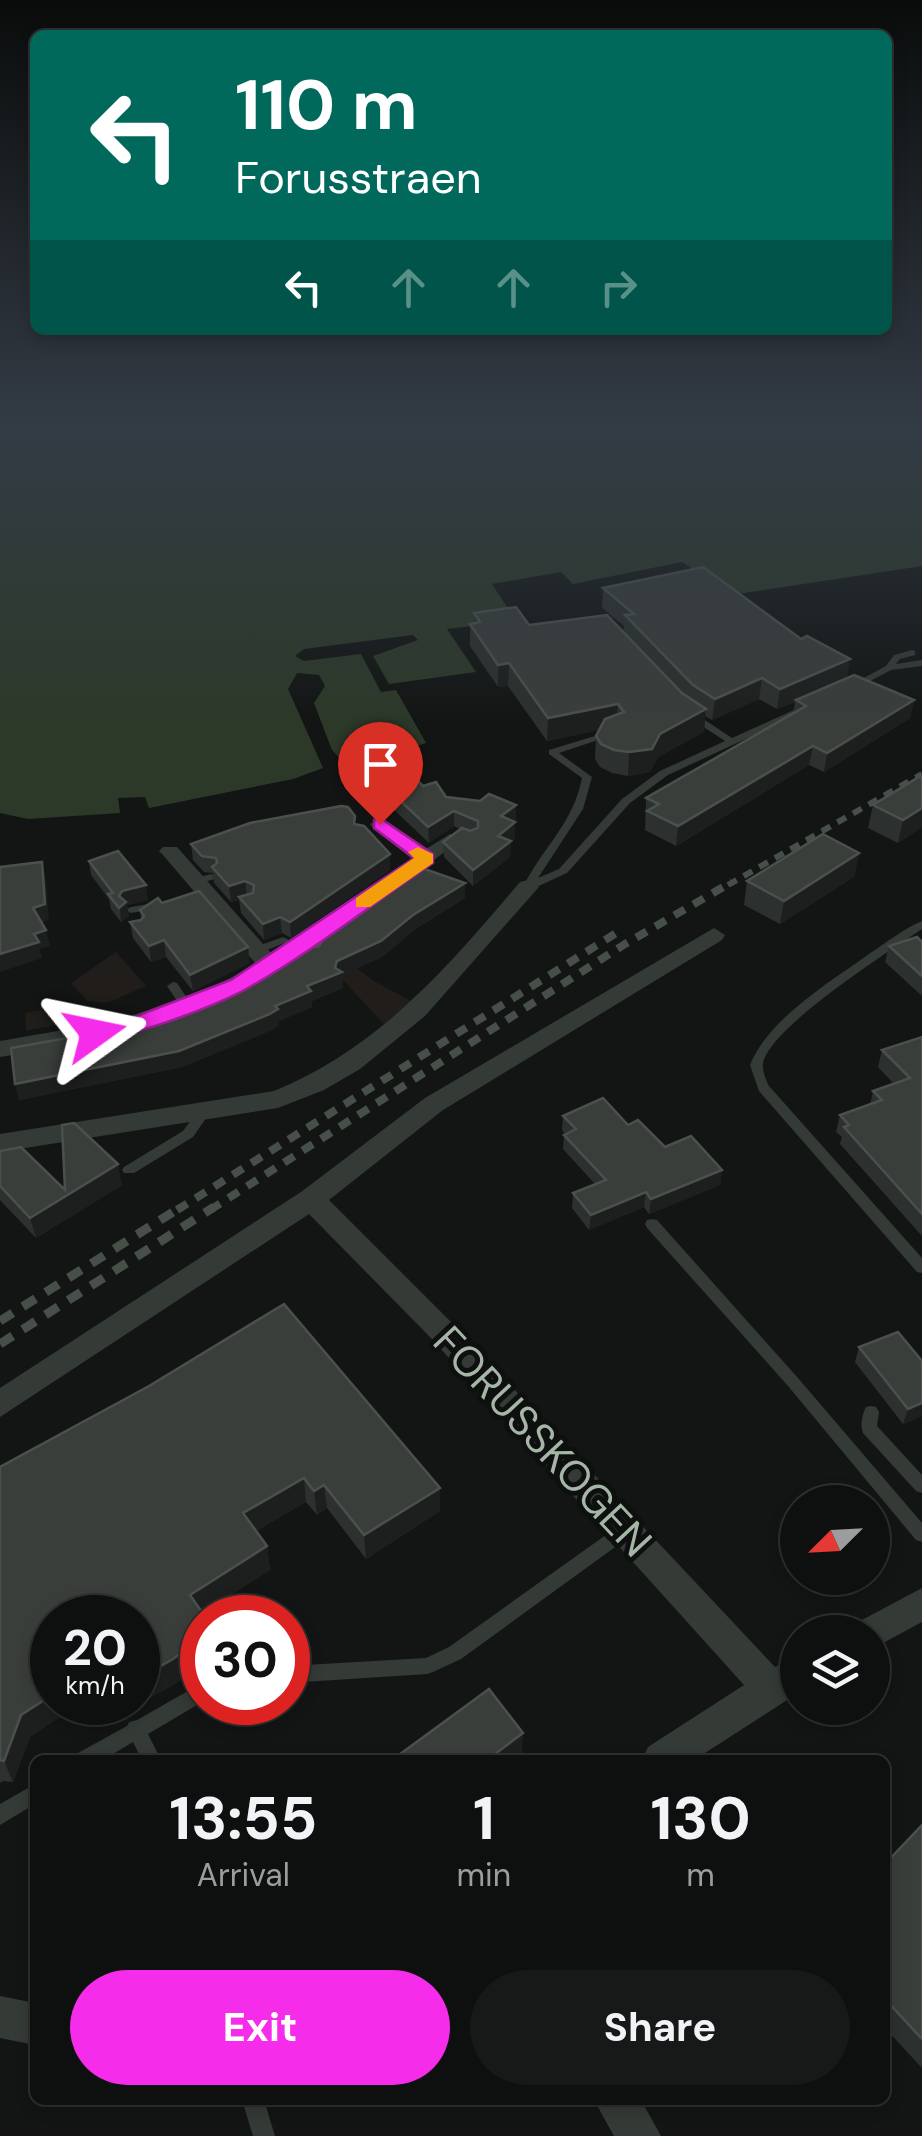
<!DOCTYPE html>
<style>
body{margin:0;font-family:"DM Sans",sans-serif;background:#171918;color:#f1f3f6;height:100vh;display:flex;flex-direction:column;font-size:38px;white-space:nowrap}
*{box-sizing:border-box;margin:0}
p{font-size:32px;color:#9b9d9e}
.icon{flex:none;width:55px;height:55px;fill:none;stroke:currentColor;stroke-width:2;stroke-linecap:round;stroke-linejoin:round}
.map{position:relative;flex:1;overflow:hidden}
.sheet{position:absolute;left:30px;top:1755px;width:860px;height:350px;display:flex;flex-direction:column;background:#0e100f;border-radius:15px;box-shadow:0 5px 15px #0003,0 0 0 2px #2e302f}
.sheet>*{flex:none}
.hud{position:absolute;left:30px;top:30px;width:862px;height:305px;border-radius:15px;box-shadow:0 5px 15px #0003,0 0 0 2px #2e302f;background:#00695c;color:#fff;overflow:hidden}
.needle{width:65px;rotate:246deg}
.buttons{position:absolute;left:780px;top:1485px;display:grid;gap:20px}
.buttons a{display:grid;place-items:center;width:110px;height:110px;border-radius:50%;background:#0e100f;box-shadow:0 5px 15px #0003,0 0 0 2px #2e302f;font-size:50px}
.speed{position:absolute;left:30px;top:1595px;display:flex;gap:20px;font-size:50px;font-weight:700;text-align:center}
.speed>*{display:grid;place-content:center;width:130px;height:130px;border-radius:50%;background:#0e100f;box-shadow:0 5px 15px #0003,0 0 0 2px #2e302f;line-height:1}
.speed small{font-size:25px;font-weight:400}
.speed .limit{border:15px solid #d22;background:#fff;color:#111}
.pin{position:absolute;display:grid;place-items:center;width:85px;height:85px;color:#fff;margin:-102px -42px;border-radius:50% 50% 50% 0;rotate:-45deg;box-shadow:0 0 10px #0007}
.pin .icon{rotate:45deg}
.me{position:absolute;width:110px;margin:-55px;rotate:78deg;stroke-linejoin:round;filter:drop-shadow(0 0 8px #0008)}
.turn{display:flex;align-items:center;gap:35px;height:210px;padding:0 40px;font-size:45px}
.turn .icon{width:130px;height:130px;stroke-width:2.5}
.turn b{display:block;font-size:70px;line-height:85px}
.lanes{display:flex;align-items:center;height:95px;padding:0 40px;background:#0003;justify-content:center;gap:50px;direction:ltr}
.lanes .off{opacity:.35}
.eta{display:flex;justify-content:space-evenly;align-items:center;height:170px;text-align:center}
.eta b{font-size:60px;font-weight:700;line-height:70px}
.action{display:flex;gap:20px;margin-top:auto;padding:20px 40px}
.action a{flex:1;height:115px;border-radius:60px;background:#f52ce9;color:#fff;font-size:40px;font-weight:700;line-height:115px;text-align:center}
.action a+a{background:#171918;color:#f1f3f6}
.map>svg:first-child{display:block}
.green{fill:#201d1a}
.water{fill:#2c3929}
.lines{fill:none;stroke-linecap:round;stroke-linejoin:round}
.service{fill:#343a36;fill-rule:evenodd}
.minor{fill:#343a36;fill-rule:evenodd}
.rail-far2{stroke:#474f49;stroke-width:6;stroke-dasharray:10 8;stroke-linecap:butt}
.rail-far1{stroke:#474f49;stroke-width:8;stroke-dasharray:12 10;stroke-linecap:butt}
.rail{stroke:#474f49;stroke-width:9;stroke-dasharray:15 12;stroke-linecap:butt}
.wall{fill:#2c302e}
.shaded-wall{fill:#1d1f1e}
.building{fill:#393e3b;stroke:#4a514c;stroke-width:2.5}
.route{fill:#f52ce9;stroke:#9f1d97;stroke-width:2.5}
.slow{fill:#f59e0b}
.labels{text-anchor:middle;stroke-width:10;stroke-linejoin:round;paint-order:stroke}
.near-street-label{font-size:42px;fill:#a5b6a6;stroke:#0e100f}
</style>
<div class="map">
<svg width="922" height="2136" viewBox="0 0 922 2136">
<rect width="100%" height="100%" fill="#131514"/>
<g class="green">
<polygon points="318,940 374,981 411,1001 384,1024 311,946"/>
<polygon points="116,952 146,986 107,1003 87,1001 71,983"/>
<polygon points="64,1005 71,1013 93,1009 95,1017 26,1031 25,1013"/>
</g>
<polygon class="water" points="0,423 922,423 922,566 731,595 682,562 573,584 561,572 492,584 516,621 447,629 476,672 389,684 373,656 418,640 413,635 304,649 295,656 304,661 361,654 381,692 396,690 426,743 348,767 332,750 314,703 325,686 319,675 297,673 288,689 323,768 293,779 149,808 145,797 118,798 120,813 28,819 0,813"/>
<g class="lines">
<g class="service">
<polygon points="912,650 915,651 915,655 900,659 896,664 922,660 922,666 891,670 855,689 847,687 886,666 894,655"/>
<path d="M807 704 810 705V709L668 775 630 803 567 873 532 889H524L523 887C543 847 573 824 582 778L549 754V750L611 731 616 734 559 753 592 777 583 809 538 878 559 869 622 799 660 771 725 741 690 718V714H696L732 738Z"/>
<polygon points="211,874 216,877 215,879 196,884 191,881 192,879"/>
<polygon points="160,902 164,903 166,905 164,907 131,913 125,910 131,907"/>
<path d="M922 921V929C890 951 768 1028 763 1064 762 1071 766 1080 769 1086L922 1258V1273L917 1272 759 1091 750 1065C769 1018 829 983 869 954 886 943 903 929 922 921Z"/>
<polygon points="283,937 289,940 287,942 259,953 253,949 255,947"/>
<polygon points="173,982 177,983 193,1007 191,1010 183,1010 167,986"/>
<polygon points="205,1107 211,1111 193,1137 134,1173 124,1173 122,1170 124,1167 183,1131 200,1108"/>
<polygon points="652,1219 657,1220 798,1378 922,1523 922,1542 916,1540 788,1386 647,1228 645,1224 647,1220"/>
<path d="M871 1406 876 1407 879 1412 877 1426 922 1475V1493L916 1491 863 1433C860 1425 862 1415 866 1407Z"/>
<polygon points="623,1525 629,1527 631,1532 629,1537 461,1659 433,1672 427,1674 288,1683 288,1666 426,1658 449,1647 617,1527"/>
<polygon points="202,1683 202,1702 148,1734 161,1760 142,1760 133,1742 103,1760 76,1760 78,1753 127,1726 129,1722 137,1720"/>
<polygon points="35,1784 35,1804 0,1825 0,1804"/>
<polygon points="242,2100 264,2100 275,2136 253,2136"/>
</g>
<g class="minor">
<path d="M380 818 426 849 450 834 460 840 347 927 221 1002 128 1035 0 1057V1041C96 1024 169 1015 256 964L163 855 159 851 163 847H177L273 955 412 859 373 828 370 824Z"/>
<path d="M528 880 539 887 425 1016 360 1069 324 1090 278 1108 0 1152V1134L274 1091C378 1049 449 966 520 882Z"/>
<polygon points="714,928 725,935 722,940 443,1110 329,1200 450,1321 775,1667 798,1657 798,1693 694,1760 642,1760 648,1747 744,1685 430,1337 309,1214 0,1417 0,1388 301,1192 425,1098"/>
<polygon points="922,1588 922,1622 872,1649 872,1632 855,1632 860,1621"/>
<polygon points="0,1996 35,2003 35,2045 0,2038"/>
<polygon points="594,2100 641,2100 661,2136 614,2136"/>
</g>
<polyline class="rail-far2" points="728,885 922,774"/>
<g class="rail-far1">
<polyline points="177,1210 621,930"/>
<polyline points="210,1210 625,944 732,882"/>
</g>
<g class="rail">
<polyline points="0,1321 181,1207"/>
<polyline points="0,1344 214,1207"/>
</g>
</g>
<g class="wall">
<polygon points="603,588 847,678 914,700 910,718 824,772 809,765 676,846 645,830 646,798 793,713 795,702 777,709 759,699 712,720 705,716 704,732 658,757 650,772 628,776 612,773 600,767 595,759 596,736 599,730 547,741 508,686 498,687 470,646 470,624 474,623 474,613 529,625 623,632 624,626 602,608"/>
<polygon points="922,775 922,827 898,843 868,828 873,805"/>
<polygon points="423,786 446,797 516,820 514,822 515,838 511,841 510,857 473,886 444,857 443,842 460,829 454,826 429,843 390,806 390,791"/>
<polygon points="355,816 355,824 390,870 291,938 282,933 264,940 241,913 239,900 231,902 214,883 213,873 204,872 193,860 191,844"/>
<polygon points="89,861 148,900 127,905 129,916 121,922 111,909 109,899 91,875"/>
<polygon points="855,876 780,924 744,905 747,881"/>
<polygon points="465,883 465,898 414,930 382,957 342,975 343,988 312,1001 312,1007 279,1021 279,1025 272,1030 182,1067 19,1100 176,1019 215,1002 219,998 218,990 274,967 285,965 283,952 317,946 316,933"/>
<polygon points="162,903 250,963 193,991 166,957 151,962 133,938 130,922 141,920 140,910"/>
<polygon points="922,942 922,996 885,962 889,946"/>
<polygon points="922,1037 922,1236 840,1144 842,1137 836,1132 840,1115 870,1105 873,1091 894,1084 878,1067 882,1050"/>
<polygon points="563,1116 628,1125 665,1147 722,1170 720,1185 649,1214 644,1207 589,1230 572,1208 573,1193 595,1184 563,1149 564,1135 565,1134 562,1130"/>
<polygon points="0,1151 65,1190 122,1185 36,1238 0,1200"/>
<polygon points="859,1347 922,1416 903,1424 855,1362"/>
<polygon points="149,1386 440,1511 366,1559 327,1508 317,1515 306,1502 256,1531 267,1546 270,1570 202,1613 178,1682 134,1707 132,1702 138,1702 138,1618 30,1737 13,1782 3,1781 0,1783 0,1467"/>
<polygon points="922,1825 922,2068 885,2028 885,1864"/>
</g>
<g class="shaded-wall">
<polygon points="850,659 847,679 777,709 780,689"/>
<polygon points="509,663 508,686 498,687 498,665"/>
<polygon points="762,678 759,699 712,720 715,699"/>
<polygon points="914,700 910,718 824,772 827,753"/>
<polygon points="618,704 616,727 547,741 548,718"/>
<polygon points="706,709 704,732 658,757 650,772 628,776 629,752"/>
<polygon points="813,746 809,765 676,846 678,826"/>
<polygon points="516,805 516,820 500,832 501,816"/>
<polygon points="922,808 922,827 898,843 903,820"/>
<polygon points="454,811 454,826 429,843 428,827"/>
<polygon points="515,822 515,838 511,841 510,857 473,886 473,870 498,836"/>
<polygon points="859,853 855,876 780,924 784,901"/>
<polygon points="390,854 390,870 291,938 290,922"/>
<polygon points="42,862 46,878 49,920 36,924 33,908"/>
<polygon points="245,881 247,897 239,897 239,900 231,902 229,886"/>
<polygon points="465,883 465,898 414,930 382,957 342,975 343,988 312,1001 312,1007 279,1021 279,1025 272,1030 182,1067 19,1100 15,1084 275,1006 335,968 337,961"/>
<polygon points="146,885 148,900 127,905 129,916 121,922 119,896 122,891"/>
<polygon points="280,917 282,933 264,940 263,924"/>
<polygon points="46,930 50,946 40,949 42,958 0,972 0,954 34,934"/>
<polygon points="164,940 166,957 151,962 149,946"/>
<polygon points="248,947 250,963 193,991 190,975"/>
<polygon points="118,1164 122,1185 36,1238 30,1218"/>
<polygon points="722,1170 720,1185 649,1214 651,1199"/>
<polygon points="646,1192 644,1207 589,1230 591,1215"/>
<polygon points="922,1403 922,1416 903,1424 908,1409"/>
<polygon points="304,1478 306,1502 247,1536 243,1513"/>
<polygon points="324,1485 327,1508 317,1515 314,1491"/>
<polygon points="440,1488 440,1511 366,1559 364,1535"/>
<polygon points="267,1546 270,1570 195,1618 190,1595"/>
<polygon points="202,1638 202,1664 178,1682 134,1707 133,1702 138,1702 138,1679"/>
<polygon points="52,1695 52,1702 84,1702 30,1737 13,1782 4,1761 21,1715"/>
<polygon points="523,1733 522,1755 515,1760 487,1760"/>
</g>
<g class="building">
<polygon points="703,567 801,639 807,636 850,659 780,689 762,678 715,699 693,685 625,615 634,614 603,588"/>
<polygon points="516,607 529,625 607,615 682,693 706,709 660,734 652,749 629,752 614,750 601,744 596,736 605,719 624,712 618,704 548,718 509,663 498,665 470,624 480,622 474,613"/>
<polygon points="854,675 914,700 827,753 813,746 678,826 647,811 659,804 646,798 806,706 796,700"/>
<polygon points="922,775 922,808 903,820 873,805"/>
<polygon points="418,781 423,786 436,782 446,797 480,801 489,794 516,805 501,816 515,822 498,836 511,841 473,870 443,842 462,828 470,831 478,828 478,821 454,811 428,827 390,791"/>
<polygon points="341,806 348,807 355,816 354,824 364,826 390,854 290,922 280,917 263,924 239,897 253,893 254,885 245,881 229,886 212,867 217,863 216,858 202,856 191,844 250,823"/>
<polygon points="823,834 859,853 784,901 747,881"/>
<polygon points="118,851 146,885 122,891 119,896 126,902 119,908 108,894 113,893 89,861"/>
<polygon points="42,862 45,904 33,908 46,930 34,934 39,942 0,954 0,867"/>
<polygon points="413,865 465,883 413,915 381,941 337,961 335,968 342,972 307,986 311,991 275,1006 278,1009 270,1014 179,1051 15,1084 11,1048 141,1025 141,1022 166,1017 176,1019 182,1011 215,1002 220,997 218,990 268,962 274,967 286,965 288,960 283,952 301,942 308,948 319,946 322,941 316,933 348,914"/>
<polygon points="199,891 248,947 190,975 164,940 149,946 130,922 141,920 144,916 140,910 158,898 162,903"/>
<polygon points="917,937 922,942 922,976 889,946"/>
<polygon points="922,1037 922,1214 844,1127 849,1125 840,1115 882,1100 873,1091 910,1078 882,1050"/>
<polygon points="603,1098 628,1125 638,1120 665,1147 691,1136 722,1170 651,1199 646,1192 591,1215 573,1193 606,1180 564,1135 576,1129 563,1116"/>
<polygon points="74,1123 118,1164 30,1218 0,1186 0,1151 21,1147 65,1190 62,1125"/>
<polygon points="284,1304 440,1488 364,1535 324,1485 314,1491 304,1478 243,1513 267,1546 190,1595 206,1618 202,1618 202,1638 173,1659 138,1679 138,1618 52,1618 52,1695 21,1715 4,1761 0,1760 0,1467 149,1386"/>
<polygon points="898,1332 922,1361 922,1403 908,1409 859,1347"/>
<polygon points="489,1689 523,1733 487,1760 392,1760"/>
<polygon points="922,1825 922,2039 885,1999 885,1864"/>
</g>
<linearGradient id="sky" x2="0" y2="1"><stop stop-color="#0a0c0b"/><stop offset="0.59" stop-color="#333b45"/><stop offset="1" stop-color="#333b45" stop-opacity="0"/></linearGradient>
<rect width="922" height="722" fill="url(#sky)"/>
<path class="route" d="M380 818 433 854V863C372 904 312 952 248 988 221 1004 115 1045 87 1038L84 1033 87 1028 129 1019 231 980 414 858 374 828V820Z"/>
<polygon class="slow" points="418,847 433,854 433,863 370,907 356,907 356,898 414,858 408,852"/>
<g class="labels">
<g class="near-street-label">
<text transform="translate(543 1441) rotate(47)" y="15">FORUSSKOGEN</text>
</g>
</g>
</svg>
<div class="buttons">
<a><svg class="needle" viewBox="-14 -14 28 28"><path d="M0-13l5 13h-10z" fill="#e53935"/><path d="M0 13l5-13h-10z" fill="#9b9d9e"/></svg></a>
<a><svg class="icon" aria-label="layers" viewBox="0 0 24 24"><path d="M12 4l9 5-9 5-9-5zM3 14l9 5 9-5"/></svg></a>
</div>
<div class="speed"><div>20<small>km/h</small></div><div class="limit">30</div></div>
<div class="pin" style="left:380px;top:824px;background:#d93025"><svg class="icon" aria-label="arrive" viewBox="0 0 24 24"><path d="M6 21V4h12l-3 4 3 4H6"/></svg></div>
<svg class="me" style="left:95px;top:1033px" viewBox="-20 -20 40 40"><path d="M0-17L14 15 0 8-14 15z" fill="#f52ce9" stroke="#fff" stroke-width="4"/></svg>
<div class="hud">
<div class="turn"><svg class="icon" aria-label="left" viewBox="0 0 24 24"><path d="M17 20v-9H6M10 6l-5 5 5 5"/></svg><div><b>110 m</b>Forusstraen</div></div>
<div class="lanes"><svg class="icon" aria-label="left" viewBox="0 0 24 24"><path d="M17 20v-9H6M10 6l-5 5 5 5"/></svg><svg class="icon off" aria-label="ahead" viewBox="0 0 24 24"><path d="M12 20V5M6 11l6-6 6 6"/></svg><svg class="icon off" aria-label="ahead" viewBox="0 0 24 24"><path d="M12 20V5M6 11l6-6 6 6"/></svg><svg class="icon off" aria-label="right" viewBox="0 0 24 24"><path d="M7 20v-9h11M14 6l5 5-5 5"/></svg></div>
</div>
<section class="sheet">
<div class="eta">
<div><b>13:55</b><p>Arrival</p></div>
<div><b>1</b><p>min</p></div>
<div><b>130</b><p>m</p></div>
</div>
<div class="action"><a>Exit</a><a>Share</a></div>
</section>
</div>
